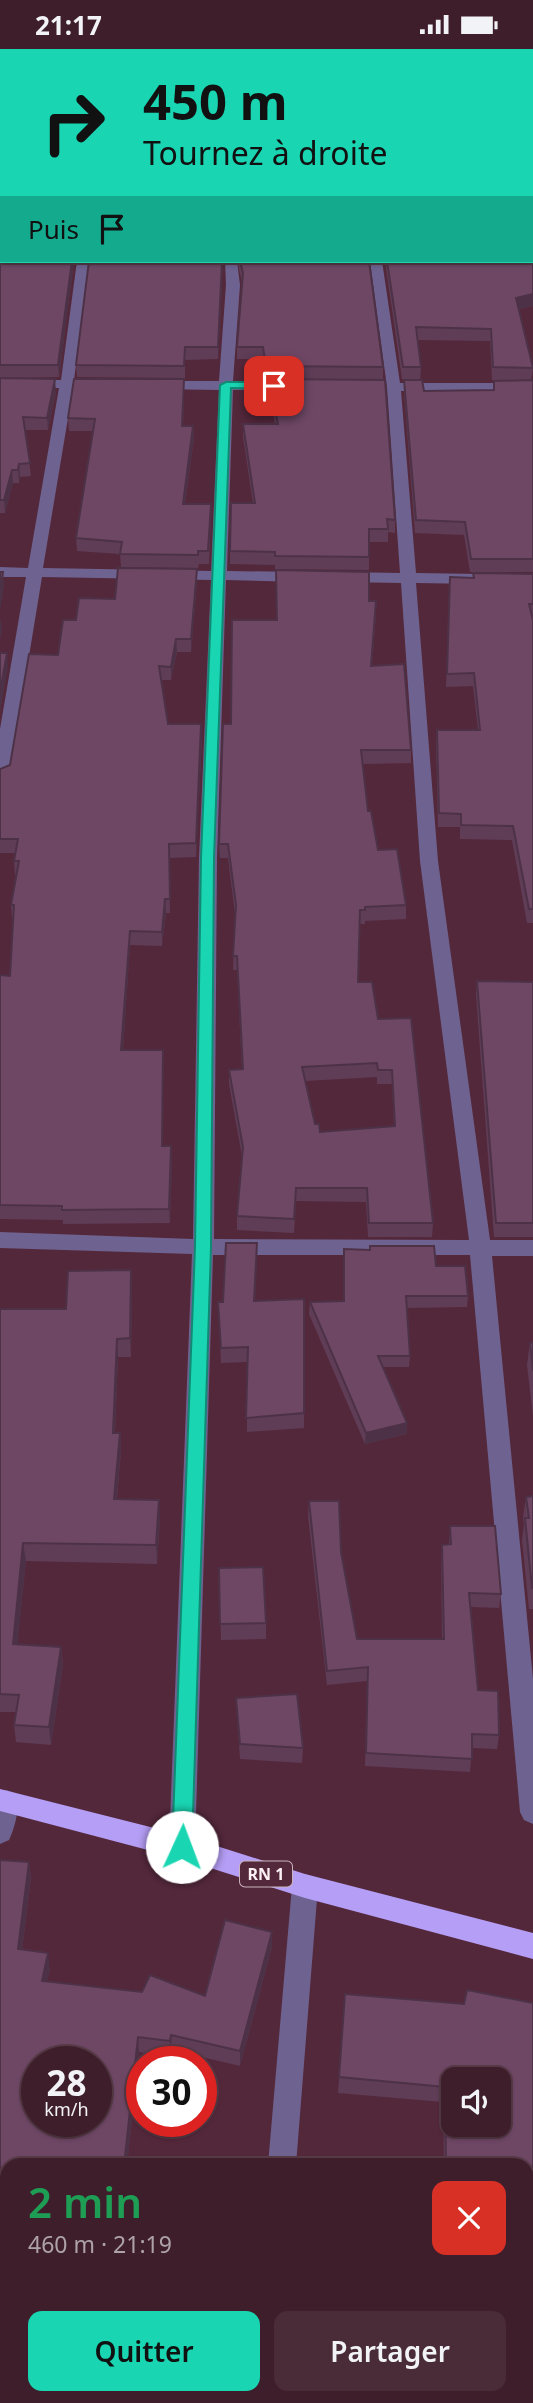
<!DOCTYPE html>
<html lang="fr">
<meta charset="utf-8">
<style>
body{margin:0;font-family:"Noto Sans",sans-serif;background:#4a2b38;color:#f1f3f6;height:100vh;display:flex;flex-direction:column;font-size:26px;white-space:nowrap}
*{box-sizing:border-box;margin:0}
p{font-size:23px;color:#ada2a9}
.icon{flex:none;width:38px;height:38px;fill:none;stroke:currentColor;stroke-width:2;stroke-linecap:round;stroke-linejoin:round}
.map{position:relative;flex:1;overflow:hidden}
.panel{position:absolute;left:0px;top:2109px;width:534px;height:247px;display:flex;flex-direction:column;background:#3f1e2c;border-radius:21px 21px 0 0;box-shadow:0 2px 5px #0004,0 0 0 2px #583c48}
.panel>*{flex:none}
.guide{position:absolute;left:0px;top:0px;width:534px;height:214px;box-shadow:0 2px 5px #0004,0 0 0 2px #583c48;background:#19d5b2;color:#111;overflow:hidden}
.controls{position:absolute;left:441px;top:2018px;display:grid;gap:14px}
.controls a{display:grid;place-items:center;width:70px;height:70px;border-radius:14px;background:#3f1e2c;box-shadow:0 2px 5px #0004,0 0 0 2px #583c48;font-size:35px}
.speed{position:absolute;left:21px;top:1997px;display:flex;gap:14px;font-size:35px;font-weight:700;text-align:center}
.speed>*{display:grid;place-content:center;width:91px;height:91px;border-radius:50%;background:#3f1e2c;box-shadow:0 2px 5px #0004,0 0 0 2px #583c48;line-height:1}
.speed small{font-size:18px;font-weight:400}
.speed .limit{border:10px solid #d22;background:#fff;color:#111}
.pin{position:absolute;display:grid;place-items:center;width:60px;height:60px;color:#fff;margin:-30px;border-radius:14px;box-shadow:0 4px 10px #0006}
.me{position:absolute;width:77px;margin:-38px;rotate:2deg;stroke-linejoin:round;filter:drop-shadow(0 0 5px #0008)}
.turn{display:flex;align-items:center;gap:24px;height:147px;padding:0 28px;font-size:32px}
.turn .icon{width:91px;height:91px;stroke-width:2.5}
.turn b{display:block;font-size:49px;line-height:60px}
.then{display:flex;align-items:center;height:66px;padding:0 28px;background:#0003;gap:14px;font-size:26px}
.round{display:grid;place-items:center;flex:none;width:74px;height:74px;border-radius:14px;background:#4a2b38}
.overview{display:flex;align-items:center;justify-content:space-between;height:119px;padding:0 28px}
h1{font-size:42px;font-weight:600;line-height:52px;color:#1e9e55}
.primary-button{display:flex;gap:14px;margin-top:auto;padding:14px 28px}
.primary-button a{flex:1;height:80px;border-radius:14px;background:#19d5b2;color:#111;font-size:28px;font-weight:600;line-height:80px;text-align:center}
.primary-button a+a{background:#4a2b38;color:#f1f3f6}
.status{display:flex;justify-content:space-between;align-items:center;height:49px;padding:0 35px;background:#3f1e2c;direction:ltr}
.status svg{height:19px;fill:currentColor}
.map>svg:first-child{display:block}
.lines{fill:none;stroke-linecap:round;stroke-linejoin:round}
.street{fill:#6e6390;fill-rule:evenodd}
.highway{fill:#b59ef6;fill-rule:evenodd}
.wall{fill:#5f3d57;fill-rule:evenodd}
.shaded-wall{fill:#4d3247}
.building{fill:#6e4765;stroke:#4d3247;stroke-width:2;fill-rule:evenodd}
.route{fill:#19d5b2;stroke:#108a74;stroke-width:2}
.labels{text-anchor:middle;stroke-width:7;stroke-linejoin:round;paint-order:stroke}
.shield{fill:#54283b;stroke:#cab4bc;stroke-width:2}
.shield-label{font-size:16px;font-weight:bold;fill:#fcf0f4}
</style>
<div class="status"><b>21:17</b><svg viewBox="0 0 49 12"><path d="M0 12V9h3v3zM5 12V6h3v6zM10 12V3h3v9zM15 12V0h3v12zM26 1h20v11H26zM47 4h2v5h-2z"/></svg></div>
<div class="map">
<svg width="533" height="2354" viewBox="0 0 533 2354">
<rect width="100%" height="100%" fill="#54283b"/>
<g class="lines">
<g class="street">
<polygon points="77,212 89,212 74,331 100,331 107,335 100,339 73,339 43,519 211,522 219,341 157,340 150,336 157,332 219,332 226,236 225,212 237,212 240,236 233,332 296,333 303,337 296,341 233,341 227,522 303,523 311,528 303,533 226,531 217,809 214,1190 469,1191 420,812 401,534 343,533 335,528 343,523 400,524 387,338 370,212 382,212 400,334 533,334 533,342 401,342 416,524 533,526 533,536 416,534 438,812 490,1191 533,1191 533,1207 492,1207 533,1630 533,1775 524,1771 520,1763 470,1206 213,1206 195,1798 191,1806 182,1810 173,1806 169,1798 192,1205 0,1199 0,1183 193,1190 199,809 211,531 42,528 9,729 0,734 0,680 26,528 0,528 0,518 28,519 59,339 0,339 0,331 61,331"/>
<path d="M6 1741 15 1744C21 1757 15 1778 9 1791L0 1795V1743Z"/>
<polygon points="305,1825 314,1828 318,1837 296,2116 268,2116 292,1837 296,1828"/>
<polygon points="247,2348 278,2348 277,2354 247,2354"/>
</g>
<polygon class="highway" points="0,1740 182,1786 305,1825 533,1884 533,1910 305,1849 182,1810 0,1762"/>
</g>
<g class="wall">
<polygon points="0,0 533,0 533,111 532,107 532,2 2,2 2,212 74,212 59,328 5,329 56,343 48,381 25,381 31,427 20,428 19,434 13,434 5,464 0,464"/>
<rect x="532" y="115" width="1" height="91"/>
<polygon points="533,209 533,257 519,260 533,319 531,331 492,331 490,292 418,291 421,318 420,331 402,330 385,212 532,212"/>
<polygon points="223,212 218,310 185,311 185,329 77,328 76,316"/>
<polygon points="237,212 369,212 383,318 383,330 266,330 263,310 237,310 237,298 242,233"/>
<polygon points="269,330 395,471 395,484 388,483 388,493 369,493 369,521 275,520 275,516 230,515 230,502 253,454 243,388 243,375 275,375 269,343"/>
<polygon points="404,331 424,342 493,341 494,332 533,331 533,523 470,523 464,486 415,484 404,344"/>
<polygon points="184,343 183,377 193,377 194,389 185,455 211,467 209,515 199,515 198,519 121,518 120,505 77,502 76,489 94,382 69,382 68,369"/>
<polygon points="197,520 197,533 191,603 177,603 171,631 161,631 168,675 202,689 196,808 169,809 170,864 166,864 162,897 130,896 123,1001 163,1001 163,1097 172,1111 170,1174 63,1175 63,1171 0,1170 0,926 10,927 13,870 12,870 11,856 16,826 15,826 14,812 15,804 0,804 0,720 10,716 58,606 76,571 115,550"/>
<polygon points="473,524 533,525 533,874 527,874 512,791 460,790 460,778 438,778 436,694 437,681 478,681 473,637 446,638 449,541 473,529"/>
<path d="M369 552 376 565 372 617 411 701V714L363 715 368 762 378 801 406 856V870L365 872V875H360L358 933 378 970 411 969 433 1174 432 1188H368L366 1153 296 1152 294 1184 237 1181V1167L242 1107 229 1035V1021L242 1020 237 921H233L235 865 228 809H220L219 795 231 675 277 571ZM377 1028V1035H392L394 1077 320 1083 315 1075 305 1032Z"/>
<polygon points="477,932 533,933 533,1188 494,1188 476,946"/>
<polygon points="257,1209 255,1252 304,1250 304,1379 247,1383 247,1313 221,1314 219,1268 223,1253"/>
<polygon points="436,1217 468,1247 467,1258 407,1259 410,1307 409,1318 383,1318 407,1385 365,1395 309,1265 310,1253 344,1252"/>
<polygon points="131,1221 132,1240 131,1308 118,1308 115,1384 120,1384 121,1402 117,1450 160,1469 157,1515 26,1512 17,1595 61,1598 63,1616 51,1696 16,1693 14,1676 16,1663 0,1663 0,1260 66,1260"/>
<polygon points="530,1294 533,1294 533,1367 527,1316"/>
<polygon points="533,1447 533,1560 529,1560 522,1491 524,1476 523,1469 526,1448"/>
<polygon points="309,1452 341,1503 357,1590 442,1590 441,1510 442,1496 449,1496 450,1477 501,1545 499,1559 471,1558 478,1641 499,1686 497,1700 472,1699 470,1723 365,1717 367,1632 327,1636 308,1467"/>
<polygon points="219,1519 266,1574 266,1590 221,1591"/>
<polygon points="236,1649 303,1699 302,1714 240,1710"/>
<polygon points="0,1811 29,1813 31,1829 22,1901 50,1920 47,1932 142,1943 205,1947 272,1883 272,1898 240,2017 172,2001 171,2007 139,2003 127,2116 7,2116 7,2335 0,2335"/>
<polygon points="345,1945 464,1955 533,1954 533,2161 527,2161 527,2116 444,2116 443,2053 338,2044"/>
</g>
<g class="shaded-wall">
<polygon points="72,212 74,212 59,328 58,316"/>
<polygon points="222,212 223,212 218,310 218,298"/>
<polygon points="533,245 533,257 515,261 516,249"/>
<polygon points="55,330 56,343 48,381 47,369"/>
<polygon points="193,377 194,389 183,468 183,455"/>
<polygon points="19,415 20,428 19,434 18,421"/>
<polygon points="12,421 13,434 5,464 4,451"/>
<polygon points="197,520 197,533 191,603 191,590"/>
<polygon points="3,523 4,536 0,563 0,542"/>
<polygon points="1,569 2,582 0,591 0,573"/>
<polygon points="176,590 177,603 171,631 171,618"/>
<polygon points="7,604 8,618 0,664 0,643"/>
<polygon points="201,675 202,689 196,808 196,794"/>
<polygon points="165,850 166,864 162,897 162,883"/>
<polygon points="130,882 130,896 122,1015 121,1001"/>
<polygon points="171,1097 172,1111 170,1174 169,1160"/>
<polygon points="257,1194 257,1209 254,1266 254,1252"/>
<polygon points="131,1221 132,1240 131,1308 130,1289"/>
<polygon points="117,1290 118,1308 114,1402 113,1384"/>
<polygon points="407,1374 407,1385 365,1395 366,1384"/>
<polygon points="120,1384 121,1402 115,1468 114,1450"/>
<polygon points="159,1451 160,1469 157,1515 156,1496"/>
<polygon points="23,1494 26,1512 16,1613 13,1595"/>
<polygon points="61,1598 63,1616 51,1696 49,1678"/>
<polygon points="29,1813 31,1829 20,1916 18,1900"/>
<polygon points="272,1883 272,1898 240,2017 240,2002"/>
<polygon points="48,1904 50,1920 44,1947 42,1932"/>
<polygon points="171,1986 172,2001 171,2007 170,1992"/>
<polygon points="138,1988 139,2003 127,2116 124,2116"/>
</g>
<g class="building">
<polygon points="0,0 532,0 533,3 533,96 532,92 532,2 2,2 2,132 0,131"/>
<polygon points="532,115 533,115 533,137 532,136"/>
<polygon points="0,142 2,143 2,212 72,212 58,316 0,316"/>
<polygon points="532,148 533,148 533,194 532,193"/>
<polygon points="532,209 533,209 533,245 516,249 533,319 493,318 491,280 416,278 421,318 403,318 387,212 532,212"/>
<polygon points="89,212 222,212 218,298 185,298 184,317 76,316"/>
<polygon points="240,212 369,212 383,318 266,317 263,298 237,298 243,224"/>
<polygon points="0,329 55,330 47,369 23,368 30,414 19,415 18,421 12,421 4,451 0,451"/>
<polygon points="74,330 184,330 182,377 193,377 183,455 211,455 208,502 198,502 198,506 120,505 122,493 76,489 95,370 68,369"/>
<polygon points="269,330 385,331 395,471 387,470 388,480 369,480 369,508 275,507 275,503 230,502 231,454 255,454 243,375 278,375"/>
<polygon points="404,331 422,331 424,342 494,341 494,332 533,331 533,510 471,510 465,473 416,471"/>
<polygon points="118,519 197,520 191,590 176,590 171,618 159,617 168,675 201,675 196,794 169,795 170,850 165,850 162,883 130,882 121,1001 163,1001 162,1097 171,1097 169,1160 62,1161 62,1157 0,1156 0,926 10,927 14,856 11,856 19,812 14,812 18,790 0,790 0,720 10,716 29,605 58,606 63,571 76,571 79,549 115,550"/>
<path d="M276 521 369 523V552H376L371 617 404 615 411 701H361L368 762H371L378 801 397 800 406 856 365 858V861H360L358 933H372L378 970 411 969 433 1174H369L367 1139H296L294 1170 237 1167 243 1098 229 1021 243 1020 237 907H233L236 856 228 795H219L223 675H231L232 571H277ZM377 1014 378 1021H392L395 1077 320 1083 319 1075H315L302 1018Z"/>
<polygon points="0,523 3,523 0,542"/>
<polygon points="473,524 533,525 533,555 529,555 533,571 533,860 529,860 513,777 461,776 461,765 439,764 437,681 480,681 474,624 447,625 450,528 474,529"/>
<polygon points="0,604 7,604 0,643"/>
<polygon points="477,932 533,933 533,1174 496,1174"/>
<polygon points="226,1194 257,1194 254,1252 304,1250 304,1364 246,1369 248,1298 221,1299 218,1253 223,1253"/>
<polygon points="370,1197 434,1197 436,1217 465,1217 468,1247 406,1247 410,1307 378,1307 407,1374 366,1384 310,1253 344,1252 344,1200 370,1201"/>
<polygon points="131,1221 130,1289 117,1290 113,1384 120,1384 114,1450 159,1451 156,1496 23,1494 13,1595 61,1598 49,1678 14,1676 19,1646 0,1645 0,1260 66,1260 68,1222"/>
<polygon points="530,1294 533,1294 533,1322"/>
<polygon points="533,1447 533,1539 532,1539 525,1469 529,1469 526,1448"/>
<polygon points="309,1452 339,1452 341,1503 357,1590 444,1590 442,1496 451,1495 450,1477 495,1477 501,1545 469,1544 478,1641 498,1642 499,1686 472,1685 472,1710 366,1704 368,1618 327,1622"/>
<polygon points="263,1518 266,1574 220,1575 219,1519"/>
<polygon points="297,1645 303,1699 240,1695 236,1649"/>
<path d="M0 1811 29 1813 18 1900 48 1904 42 1932 142 1943 150 1926 205 1947 225 1871 272 1883 240 2002 171 1986 170 1992 138 1988 124 2116H7V2322H0ZM37 2012H96V2072H37Z"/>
<path d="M467 1941 533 1954V2146H527V2116H446L445 2038 339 2028 345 1945 464 1955ZM453 2030H499V2076H453Z"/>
<polygon points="527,2314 533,2314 533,2354 446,2354 446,2348 527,2348"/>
<rect x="288" y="2348" width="88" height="6"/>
</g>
<polygon class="route" points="226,333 274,333 279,337 274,340 231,339 214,809 211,1198 192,1798 189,1805 182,1807 175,1805 172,1798 195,1198 201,809 220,336"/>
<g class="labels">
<rect class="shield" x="240" y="1812.5" width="52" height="25" rx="5"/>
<g class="shield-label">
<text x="266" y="1831">RN 1</text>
</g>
</g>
</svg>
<div class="controls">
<a><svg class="icon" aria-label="sound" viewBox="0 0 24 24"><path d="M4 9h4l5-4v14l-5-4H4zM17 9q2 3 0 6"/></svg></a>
</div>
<div class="speed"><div>28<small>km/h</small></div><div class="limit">30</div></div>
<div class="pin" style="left:274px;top:337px;background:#d93025"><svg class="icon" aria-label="arrive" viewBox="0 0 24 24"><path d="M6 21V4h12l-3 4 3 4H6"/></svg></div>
<svg class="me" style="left:182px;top:1798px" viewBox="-20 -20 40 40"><circle r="19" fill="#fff"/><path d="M0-13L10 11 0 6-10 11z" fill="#19d5b2"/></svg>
<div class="guide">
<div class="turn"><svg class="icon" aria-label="right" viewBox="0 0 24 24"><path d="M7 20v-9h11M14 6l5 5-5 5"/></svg><div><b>450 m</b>Tournez à droite</div></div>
<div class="then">Puis<svg class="icon" aria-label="arrive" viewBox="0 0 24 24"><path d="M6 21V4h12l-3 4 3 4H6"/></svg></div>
</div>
<section class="panel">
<div class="overview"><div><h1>2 min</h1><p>460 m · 21:19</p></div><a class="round" style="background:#d93025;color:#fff"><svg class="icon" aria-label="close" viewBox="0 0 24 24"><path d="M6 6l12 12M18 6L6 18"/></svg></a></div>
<div class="primary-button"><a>Quitter</a><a>Partager</a></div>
</section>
</div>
